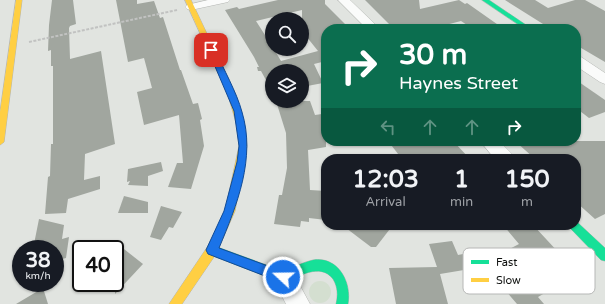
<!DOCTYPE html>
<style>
body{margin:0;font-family:"Varela Round",sans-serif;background:#242831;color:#f1f3f6;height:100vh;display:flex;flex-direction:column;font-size:15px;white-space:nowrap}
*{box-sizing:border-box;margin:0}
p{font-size:13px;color:#9ea1a6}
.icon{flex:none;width:22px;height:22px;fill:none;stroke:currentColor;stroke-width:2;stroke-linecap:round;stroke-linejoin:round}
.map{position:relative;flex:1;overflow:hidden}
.panel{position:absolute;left:321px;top:154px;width:260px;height:76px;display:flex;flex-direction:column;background:#171b24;border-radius:16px;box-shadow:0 1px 3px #0004}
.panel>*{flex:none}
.top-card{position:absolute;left:321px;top:24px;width:260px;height:122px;border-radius:16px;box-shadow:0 1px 3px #0004;background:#0b6e4f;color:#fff;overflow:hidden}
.tools{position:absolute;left:265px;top:12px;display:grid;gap:8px}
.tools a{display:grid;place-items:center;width:44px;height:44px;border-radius:50%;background:#171b24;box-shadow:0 1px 3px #0004;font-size:20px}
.speed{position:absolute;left:12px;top:240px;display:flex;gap:8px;font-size:20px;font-weight:700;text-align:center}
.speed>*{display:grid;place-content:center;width:52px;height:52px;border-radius:50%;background:#171b24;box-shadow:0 1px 3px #0004;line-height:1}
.speed small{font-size:10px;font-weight:400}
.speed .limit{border:2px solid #111;border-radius:6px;background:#fff;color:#111}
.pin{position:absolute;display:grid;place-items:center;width:34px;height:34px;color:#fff;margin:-17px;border-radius:8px;box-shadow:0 2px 6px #0006}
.me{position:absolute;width:44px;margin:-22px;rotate:291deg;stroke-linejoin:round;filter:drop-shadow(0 0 3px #0008)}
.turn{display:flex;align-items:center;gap:14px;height:84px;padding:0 12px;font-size:18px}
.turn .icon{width:52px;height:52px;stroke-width:2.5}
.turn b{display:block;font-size:28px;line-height:34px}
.lanes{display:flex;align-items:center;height:38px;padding:0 12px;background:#0003;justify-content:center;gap:20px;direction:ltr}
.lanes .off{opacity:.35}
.eta{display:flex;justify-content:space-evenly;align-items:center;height:68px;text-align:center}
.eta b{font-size:24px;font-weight:800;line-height:28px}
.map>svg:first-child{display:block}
.green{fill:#d4dfd0}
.building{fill:#a1a69f;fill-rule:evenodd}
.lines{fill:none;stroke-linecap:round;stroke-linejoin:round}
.street-casing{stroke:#b4b6b3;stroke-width:1}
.fast-casing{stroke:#b4b6b3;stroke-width:1}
.slow-casing{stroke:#b4b6b3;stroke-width:1}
.path{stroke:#c1c2c1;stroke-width:2;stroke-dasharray:3 1.5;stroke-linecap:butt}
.street{fill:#fafbfa;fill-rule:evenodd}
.fast{fill:#16e098;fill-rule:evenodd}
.slow{fill:#ffcf43;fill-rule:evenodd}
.route{fill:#1a73e8;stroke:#114b97}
.key{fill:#fff;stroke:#b6b7b6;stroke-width:1}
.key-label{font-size:11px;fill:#0c0e0c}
</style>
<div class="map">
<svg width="605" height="304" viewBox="0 0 605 304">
<rect width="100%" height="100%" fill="#e1e4e0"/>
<circle class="green" cx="320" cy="292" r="11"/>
<g class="building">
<polygon points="52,0 73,0 76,24 70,26 69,28 70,59 101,51 115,144 85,154 84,180 100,176 100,189 68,199 66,213 45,214 48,177 50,176 51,144 53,144 53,66 51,66 51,50 48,51 49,25"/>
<polygon points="116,0 137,0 137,4 154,1 160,18 163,17 180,70 181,70 193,104 198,103 202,119 200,120 204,146 191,189 168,187 177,163 183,163 179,115 144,125 137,92 152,88 144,58 128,62"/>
<path d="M278 0H325V4L350 29H326V61L314 64 323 83 302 87V71H272V91L261 71H258L257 67H259L254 57 225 10 237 7 239 9ZM302 10V31L318 51 281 61 274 49H272V46L256 21Z"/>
<polygon points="365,0 419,0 420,9 459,0 465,4 467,3 504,29 473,29 461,21 430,29 394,29"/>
<polygon points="505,0 535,0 548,8 575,0 585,0 605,11 605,62 576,45 576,29 551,29"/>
<polygon points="576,80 605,100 605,112 589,118 576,108"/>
<polygon points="276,101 310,101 315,115 322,114 326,124 326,147 308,150 310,190 326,191 326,220 309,218 309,222 301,221 300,227 274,224 279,195 282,195 287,168 286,133"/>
<polygon points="388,141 453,141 470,159 402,159"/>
<polygon points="515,141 605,141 605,214 595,219 576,202 576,159 535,159"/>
<polygon points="161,162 163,171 148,176 148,186 128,185 130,181 127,182 128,169"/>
<polygon points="124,196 148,202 148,213 118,213"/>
<polygon points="161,206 182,212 173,228 169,227 161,240 150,237"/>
<polygon points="39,219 64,225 62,239 69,237 66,258 55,261 55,249 33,249"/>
<polygon points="342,225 393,225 376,247 371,247"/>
<polygon points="503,225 533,225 560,254 562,253 581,272 538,297 544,304 517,304 482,263 519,244"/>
<polygon points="452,241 458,255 463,254 470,269 440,274 448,304 396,304 389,268 437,267 429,244"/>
<polygon points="115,242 143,264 115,294"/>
<polygon points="43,288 48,304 16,304"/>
</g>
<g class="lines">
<defs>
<g id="street">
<polygon points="208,0 230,0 228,2 191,10 187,9 185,7 187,5"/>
<polygon points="338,0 350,0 380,29 367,29"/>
<polygon points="576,56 581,57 605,73 605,84 600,82 576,66"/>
<polygon points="480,141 499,141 512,154 515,159 495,159"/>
<polygon points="283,266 291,269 310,304 286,304 272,277 275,269"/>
</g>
<g id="fast">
<polygon points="482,0 489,0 532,29 525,29"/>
<polygon points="576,221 605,248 605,261 601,260 570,228 569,225 576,225"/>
<path d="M212 245 283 271C293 268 303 262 313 260 338 256 352 282 348 304H336C338 296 338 287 333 279 320 262 298 277 283 283L208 254 206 250 208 246Z"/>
</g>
<g id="slow">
<polygon points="16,0 22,0 4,142 0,145 0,112"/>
<polygon points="185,0 191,0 236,95 245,126 247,146 235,211 216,254 182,304 169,304 208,246 225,211 239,146 237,126 228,95"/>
</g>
</defs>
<use href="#street" class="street-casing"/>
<use href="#fast" class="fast-casing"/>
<use href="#slow" class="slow-casing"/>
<polyline class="path" points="29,42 177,10"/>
<use href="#street" class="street"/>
<use href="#fast" class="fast"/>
<use href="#slow" class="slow"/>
</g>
<path class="route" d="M209 48 215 50C223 68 237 93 242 112 256 158 237 205 219 248L287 273 289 277 287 281 283 283 208 254 206 250 224 211 237 162 239 146 234 111 208 50Z"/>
<rect x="463" y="248" width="132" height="46" rx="6" class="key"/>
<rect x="471" y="260" width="18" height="4" fill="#16e098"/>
<rect x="471" y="278" width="18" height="4" fill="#ffcf43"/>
<g class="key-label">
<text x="496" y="266">Fast</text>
<text x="496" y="284">Slow</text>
</g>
</svg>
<div class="tools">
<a><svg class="icon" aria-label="search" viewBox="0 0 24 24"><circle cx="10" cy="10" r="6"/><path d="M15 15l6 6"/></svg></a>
<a><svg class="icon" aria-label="layers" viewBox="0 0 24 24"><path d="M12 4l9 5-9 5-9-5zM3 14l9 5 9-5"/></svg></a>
</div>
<div class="speed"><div>38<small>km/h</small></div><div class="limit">40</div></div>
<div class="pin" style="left:211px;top:50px;background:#d93025"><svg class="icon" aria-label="arrive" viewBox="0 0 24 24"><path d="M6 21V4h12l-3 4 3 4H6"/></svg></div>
<svg class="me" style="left:283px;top:277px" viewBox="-20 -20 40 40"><circle r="17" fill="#1a73e8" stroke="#fff" stroke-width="3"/><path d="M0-11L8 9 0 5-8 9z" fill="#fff"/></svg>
<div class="top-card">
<div class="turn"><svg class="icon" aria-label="right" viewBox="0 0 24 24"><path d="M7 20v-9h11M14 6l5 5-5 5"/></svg><div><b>30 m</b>Haynes Street</div></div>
<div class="lanes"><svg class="icon off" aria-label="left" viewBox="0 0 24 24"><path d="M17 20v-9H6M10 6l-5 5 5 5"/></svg><svg class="icon off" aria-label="ahead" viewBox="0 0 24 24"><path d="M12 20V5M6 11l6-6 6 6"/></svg><svg class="icon off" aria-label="ahead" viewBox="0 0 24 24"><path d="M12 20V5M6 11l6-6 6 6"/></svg><svg class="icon" aria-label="right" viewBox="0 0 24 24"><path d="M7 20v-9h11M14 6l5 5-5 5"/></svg></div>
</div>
<section class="panel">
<div class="eta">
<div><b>12:03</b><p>Arrival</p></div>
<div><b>1</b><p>min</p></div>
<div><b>150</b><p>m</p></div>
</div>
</section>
</div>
